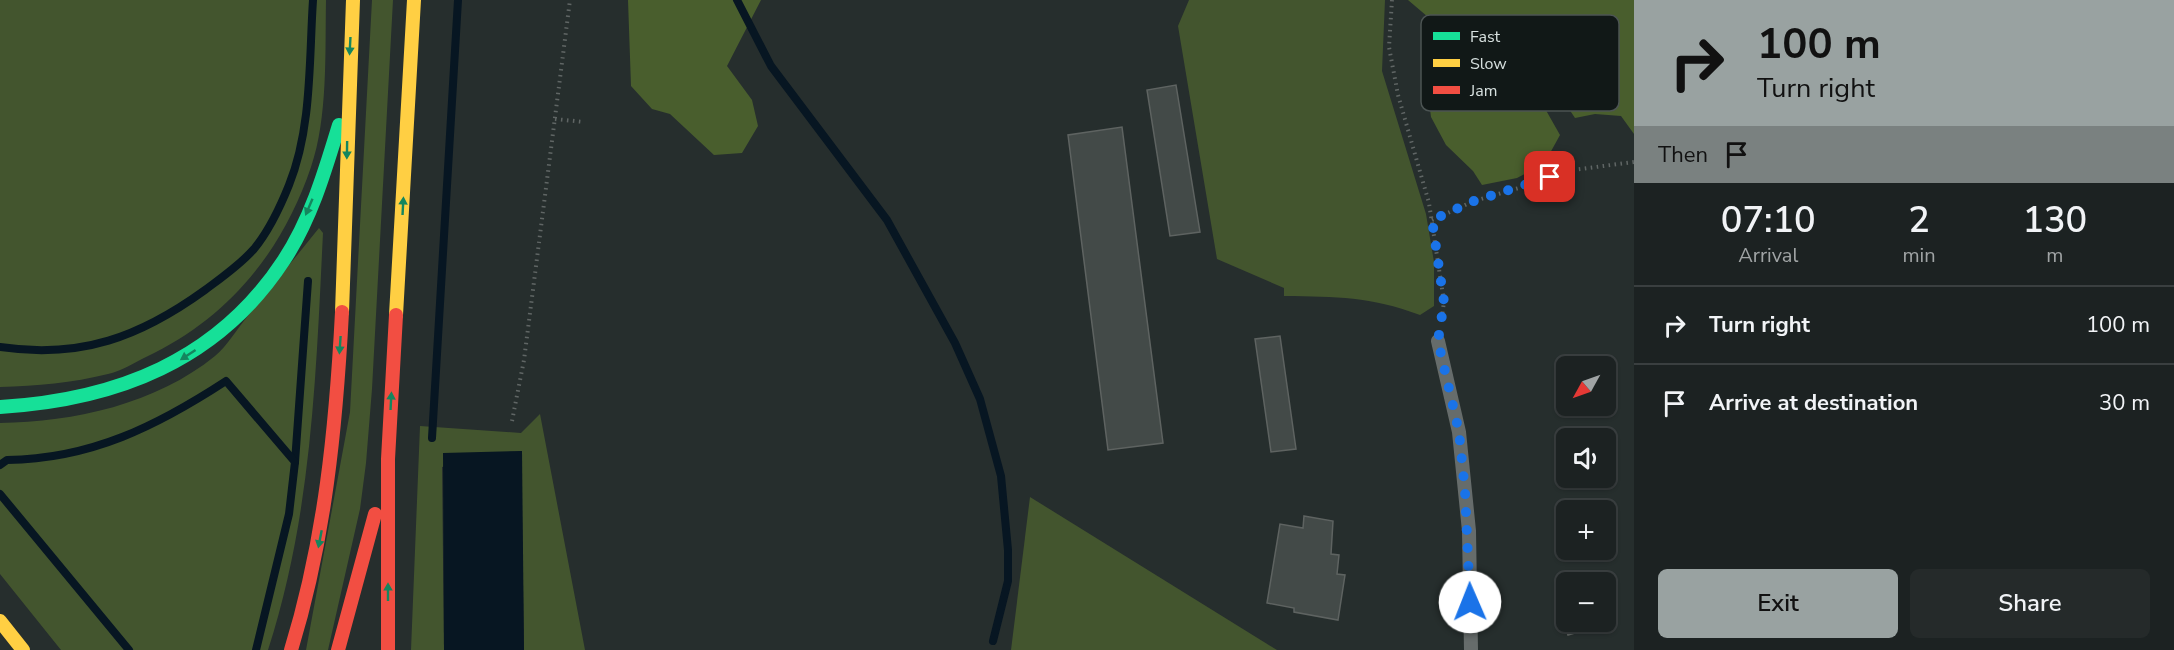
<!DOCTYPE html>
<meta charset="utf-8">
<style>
body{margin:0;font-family:"Nunito Sans",sans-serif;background:#252a2a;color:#f1f3f6;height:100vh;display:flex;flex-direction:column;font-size:22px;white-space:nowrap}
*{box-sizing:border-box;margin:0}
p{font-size:20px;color:#a0a4a5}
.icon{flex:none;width:33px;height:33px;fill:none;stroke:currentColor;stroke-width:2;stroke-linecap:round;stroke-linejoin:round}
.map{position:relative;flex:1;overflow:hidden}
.details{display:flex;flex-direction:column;background:#1c2222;width:540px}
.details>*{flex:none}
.guide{background:#99a2a1;color:#111;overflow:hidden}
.needle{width:39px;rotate:230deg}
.fabs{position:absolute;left:1556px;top:356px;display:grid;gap:12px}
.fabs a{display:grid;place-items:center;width:60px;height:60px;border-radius:9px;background:#1c2222;box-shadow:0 2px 4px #0004,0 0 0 2px #3a3f40;font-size:30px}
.pin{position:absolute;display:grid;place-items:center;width:51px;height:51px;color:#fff;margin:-26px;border-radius:12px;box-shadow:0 3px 9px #0006}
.me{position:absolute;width:66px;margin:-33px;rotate:359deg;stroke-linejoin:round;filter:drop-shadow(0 0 4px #0008)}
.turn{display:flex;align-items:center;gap:21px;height:126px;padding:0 24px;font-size:27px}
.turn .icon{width:78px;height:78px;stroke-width:2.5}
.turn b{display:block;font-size:42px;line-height:51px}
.then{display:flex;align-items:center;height:57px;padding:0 24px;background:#0003;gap:12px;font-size:22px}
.eta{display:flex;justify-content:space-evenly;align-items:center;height:102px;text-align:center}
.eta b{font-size:36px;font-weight:600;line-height:42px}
.button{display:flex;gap:12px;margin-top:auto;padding:12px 24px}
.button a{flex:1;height:69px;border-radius:9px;background:#99a2a1;color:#111;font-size:24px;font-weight:600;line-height:69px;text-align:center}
.button a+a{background:#252a2a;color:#f1f3f6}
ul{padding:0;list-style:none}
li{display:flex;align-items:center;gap:18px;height:78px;padding:0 24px;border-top:2px solid #3a3f40}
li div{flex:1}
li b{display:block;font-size:22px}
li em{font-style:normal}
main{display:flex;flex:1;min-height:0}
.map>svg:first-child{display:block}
.green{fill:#43552e}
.forest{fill:#495e2d}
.water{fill:#071622}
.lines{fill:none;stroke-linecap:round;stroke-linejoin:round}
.stream{stroke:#071622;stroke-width:8}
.building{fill:#434a48;stroke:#5e6361;stroke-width:1.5}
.path{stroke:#606665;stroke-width:4;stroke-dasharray:1.5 4.5;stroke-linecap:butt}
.lane{stroke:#666c6b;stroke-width:14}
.fast{stroke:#16e098;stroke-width:14}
.slow{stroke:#ffcf43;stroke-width:14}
.jam{stroke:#f24e42;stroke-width:14}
.oneway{fill:#14865e}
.route{stroke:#1a73e8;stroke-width:10;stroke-dasharray:0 18}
.key{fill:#111817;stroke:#4c5453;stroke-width:1.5}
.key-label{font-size:16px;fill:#d7e0df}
</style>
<main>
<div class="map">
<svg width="1634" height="650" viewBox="0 0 1634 650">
<rect width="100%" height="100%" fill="#262e2d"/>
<g class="green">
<path d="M0 0H326C325 52 328 118 311 167 282 253 227 319 146 357 134 363 121 371 108 374 72 383 37 386 0 387Z"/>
<polygon points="372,0 393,0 372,389 366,463 360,509 328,650 306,650 350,412"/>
<path d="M1189 0H1385L1382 71 1426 214 1434 262V306L1420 315C1369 296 1338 297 1284 296V288L1217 259 1178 26Z"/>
<path d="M319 228 323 233C316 374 312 514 268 650H61L0 574V423C74 422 156 404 215 356 227 346 237 329 247 317 271 287 295 258 319 228Z"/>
<polygon points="540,414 585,650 524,650 521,451 442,467 444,650 411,650 420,426 521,433"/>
<polygon points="1030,497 1277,650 1011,650"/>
</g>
<g class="forest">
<polygon points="628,0 761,0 727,66 752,100 758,126 742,153 714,155 670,114 652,109 631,86"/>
<polygon points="1408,0 1634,0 1634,134 1621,116 1595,114 1575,118 1561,97 1547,61 1521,18 1494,15 1486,26 1504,45 1525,60 1543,105 1560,135 1544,164 1517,178 1482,185 1473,171 1446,145 1431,117 1425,70 1434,42 1428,17"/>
</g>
<polygon class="water" points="522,451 524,650 444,650 443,453"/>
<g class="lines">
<g class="stream">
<polyline points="737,0 771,66 887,220 955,343 980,399 1001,476 1008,550 1008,581 993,641"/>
<path d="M0 347C81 359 140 337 205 290 221 278 240 265 254 249 268 232 281 205 289 185 312 128 309 60 313 0"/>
<polyline points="432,438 458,0"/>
<polyline points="295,462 308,281"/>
<path d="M0 465 7 460C91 459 157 426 226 381L295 462 289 514 256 650"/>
<polyline points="0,494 129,650"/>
</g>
</g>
<g class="building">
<polygon points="1176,85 1200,232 1170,236 1147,90"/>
<polygon points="1122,127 1163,443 1108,450 1068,135"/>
<polygon points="1280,336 1296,449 1271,452 1255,339"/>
<polygon points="1304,516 1333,521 1331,554 1339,555 1337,574 1345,575 1338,620 1294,612 1294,608 1267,603 1280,524 1303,528"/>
<polygon points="1609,611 1612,622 1568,635 1564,623 1605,621 1605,612"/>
</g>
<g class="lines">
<g class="path">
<polyline points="1392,0 1389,47 1398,95 1429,203 1444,302 1441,323"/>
<polyline points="555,119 584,122"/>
<polyline points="1432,220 1474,201 1536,183 1565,171 1634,162"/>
<polyline points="512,421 524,360 570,0"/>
</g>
<polyline class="lane" points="1438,341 1459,432 1469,531 1471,650"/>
<path class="fast" d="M0 407C116 400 218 361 284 260 311 219 325 171 339 125"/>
<g class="slow">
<polyline points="342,312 353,0"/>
<polyline points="396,315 414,0"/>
<polyline points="0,621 23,650"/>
</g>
<g class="jam">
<path d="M291 650C325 540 336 427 342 312"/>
<polyline points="338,650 375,514"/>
<polyline points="388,650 388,459 396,315"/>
</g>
</g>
<defs><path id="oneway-solid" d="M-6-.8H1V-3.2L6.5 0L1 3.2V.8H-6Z" transform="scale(1.5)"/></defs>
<g class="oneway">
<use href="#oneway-solid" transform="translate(350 46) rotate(93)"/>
<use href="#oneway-solid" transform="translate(347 150) rotate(91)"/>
<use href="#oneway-solid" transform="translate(403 206) rotate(-87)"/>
<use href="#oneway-solid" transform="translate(309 207) rotate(113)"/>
<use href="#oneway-solid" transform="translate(340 345) rotate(94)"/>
<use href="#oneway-solid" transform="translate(188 355) rotate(147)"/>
<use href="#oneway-solid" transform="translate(391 401) rotate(-87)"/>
<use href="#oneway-solid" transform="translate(320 539) rotate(101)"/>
<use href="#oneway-solid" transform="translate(388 592) rotate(-90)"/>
</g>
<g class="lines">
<polyline class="route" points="1470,602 1465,491 1459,432 1438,341 1444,302 1432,220 1474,201 1550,177"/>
</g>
<rect x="1421" y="15" width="198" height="96" rx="9" class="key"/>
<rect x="1433" y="32" width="27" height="8" fill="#16e098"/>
<rect x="1433" y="59" width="27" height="8" fill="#ffcf43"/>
<rect x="1433" y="86" width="27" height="8" fill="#f24e42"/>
<g class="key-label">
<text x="1470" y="42">Fast</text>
<text x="1470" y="69">Slow</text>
<text x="1470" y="96">Jam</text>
</g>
</svg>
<div class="fabs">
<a><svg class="needle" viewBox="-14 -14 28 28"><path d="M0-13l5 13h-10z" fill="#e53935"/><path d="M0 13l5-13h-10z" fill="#a0a4a5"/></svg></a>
<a><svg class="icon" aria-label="sound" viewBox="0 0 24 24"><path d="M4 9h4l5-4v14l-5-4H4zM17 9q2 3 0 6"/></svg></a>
<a>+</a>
<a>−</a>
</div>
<div class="pin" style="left:1550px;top:177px;background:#d93025"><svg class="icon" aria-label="arrive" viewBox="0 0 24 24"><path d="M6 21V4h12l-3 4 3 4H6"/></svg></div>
<svg class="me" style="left:1470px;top:602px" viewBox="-20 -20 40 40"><circle r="19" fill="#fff"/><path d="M0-13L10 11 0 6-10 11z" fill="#1a73e8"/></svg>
</div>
<section class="details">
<div class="guide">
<div class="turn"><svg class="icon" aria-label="right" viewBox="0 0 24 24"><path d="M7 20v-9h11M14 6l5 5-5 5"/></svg><div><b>100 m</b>Turn right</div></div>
<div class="then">Then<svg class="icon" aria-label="arrive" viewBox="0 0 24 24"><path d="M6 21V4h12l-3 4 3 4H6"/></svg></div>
</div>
<div class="eta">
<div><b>07:10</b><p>Arrival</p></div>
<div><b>2</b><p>min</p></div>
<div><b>130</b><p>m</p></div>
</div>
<ul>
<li><svg class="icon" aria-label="right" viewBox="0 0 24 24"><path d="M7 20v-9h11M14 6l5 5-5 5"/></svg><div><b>Turn right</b></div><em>100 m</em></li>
<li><svg class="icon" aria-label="arrive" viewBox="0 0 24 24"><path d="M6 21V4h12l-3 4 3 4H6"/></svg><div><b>Arrive at destination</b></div><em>30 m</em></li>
</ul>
<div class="button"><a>Exit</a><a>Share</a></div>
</section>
</main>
